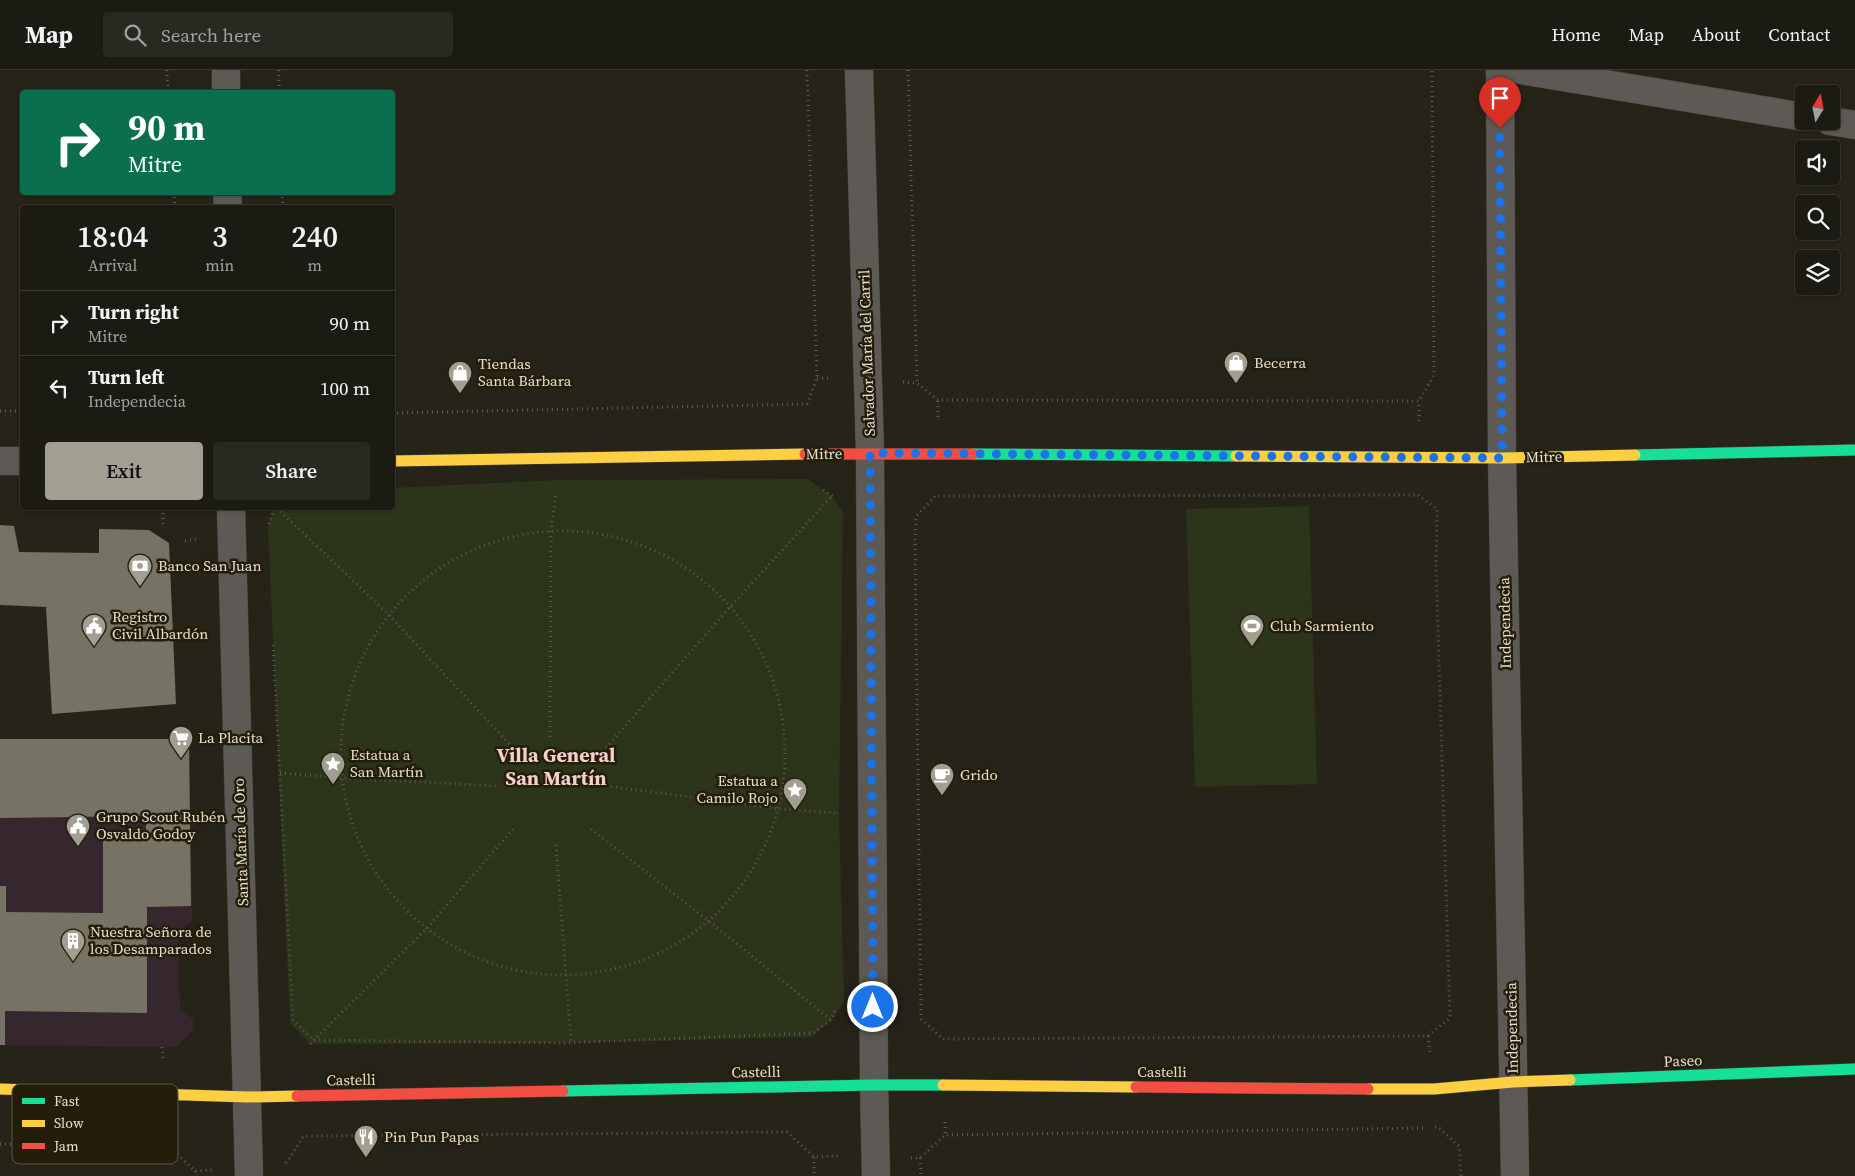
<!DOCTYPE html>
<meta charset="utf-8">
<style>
body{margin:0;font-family:"Source Serif 4",serif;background:#292821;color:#f1f3f6;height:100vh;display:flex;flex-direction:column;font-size:19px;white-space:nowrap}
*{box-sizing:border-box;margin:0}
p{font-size:16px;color:#a0a1a0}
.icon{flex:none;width:28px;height:28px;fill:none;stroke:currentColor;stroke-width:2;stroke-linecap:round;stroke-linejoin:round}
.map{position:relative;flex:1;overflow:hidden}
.details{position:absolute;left:20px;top:135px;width:375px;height:305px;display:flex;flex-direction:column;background:#1c1b13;border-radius:5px;box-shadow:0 1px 4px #0004,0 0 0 1px #3a3933}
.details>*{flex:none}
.hud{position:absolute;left:20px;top:20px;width:375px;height:105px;border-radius:5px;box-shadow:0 1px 4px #0004,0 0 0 1px #3a3933;background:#0b6e4f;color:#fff;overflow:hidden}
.needle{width:32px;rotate:10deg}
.controls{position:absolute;left:1795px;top:15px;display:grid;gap:10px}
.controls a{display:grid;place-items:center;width:45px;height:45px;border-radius:5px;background:#1c1b13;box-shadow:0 1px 4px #0004,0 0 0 1px #3a3933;font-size:25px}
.pin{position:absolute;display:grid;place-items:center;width:42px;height:42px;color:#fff;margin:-51px -21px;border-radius:50% 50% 50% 0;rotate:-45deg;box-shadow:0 0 5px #0007}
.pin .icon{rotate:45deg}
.me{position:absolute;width:55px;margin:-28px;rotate:0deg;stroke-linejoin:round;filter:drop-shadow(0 0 4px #0008)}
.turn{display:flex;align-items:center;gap:18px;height:105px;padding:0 25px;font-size:22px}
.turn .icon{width:65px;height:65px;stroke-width:2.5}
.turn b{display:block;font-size:35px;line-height:42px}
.eta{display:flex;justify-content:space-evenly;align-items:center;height:85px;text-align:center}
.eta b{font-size:30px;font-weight:600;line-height:35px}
.action{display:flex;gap:10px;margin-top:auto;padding:10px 25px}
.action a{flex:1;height:58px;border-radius:5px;background:#a19e92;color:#111;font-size:20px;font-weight:600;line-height:58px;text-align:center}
.action a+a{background:#292821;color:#f1f3f6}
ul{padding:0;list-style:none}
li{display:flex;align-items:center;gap:15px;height:65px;padding:0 25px;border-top:1px solid #3a3933}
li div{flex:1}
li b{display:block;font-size:19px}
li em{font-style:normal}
header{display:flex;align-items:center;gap:30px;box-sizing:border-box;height:70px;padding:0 25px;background:#1c1b13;border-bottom:1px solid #3a3933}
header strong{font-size:24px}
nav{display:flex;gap:28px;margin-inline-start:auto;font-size:18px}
.search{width:350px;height:45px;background:#292821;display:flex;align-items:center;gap:12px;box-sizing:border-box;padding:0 18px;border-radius:5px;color:#a0a1a0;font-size:19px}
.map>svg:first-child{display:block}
.education{fill:#36272f}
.green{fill:#2c341a}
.building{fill:#767365}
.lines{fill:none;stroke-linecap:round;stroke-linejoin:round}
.street-casing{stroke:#434138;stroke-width:29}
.fast-casing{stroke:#434138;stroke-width:12}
.slow-casing{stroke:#434138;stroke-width:12}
.jam-casing{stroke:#434138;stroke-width:12}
.path{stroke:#5c5a55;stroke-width:3;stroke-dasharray:1 4;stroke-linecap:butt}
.street{stroke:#5d5a55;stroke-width:28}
.fast{stroke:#16e098;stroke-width:11}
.slow{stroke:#ffcf43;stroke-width:11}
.jam{stroke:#f24e42;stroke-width:11}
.route{stroke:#1a73e8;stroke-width:9;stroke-dasharray:0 16.2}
.labels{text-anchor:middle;stroke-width:5;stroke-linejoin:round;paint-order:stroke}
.street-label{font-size:15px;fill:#e3dfd3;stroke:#231d0a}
.poi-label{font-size:15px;fill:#e3dfd3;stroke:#231d0a;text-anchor:start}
.district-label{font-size:20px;font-weight:bold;fill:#f3d0cf;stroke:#231d0a}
.key{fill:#231d0a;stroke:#5d5746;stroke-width:1}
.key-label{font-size:14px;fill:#e3dfd3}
</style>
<header>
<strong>Map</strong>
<div class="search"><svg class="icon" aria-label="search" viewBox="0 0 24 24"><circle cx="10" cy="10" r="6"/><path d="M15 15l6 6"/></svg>Search here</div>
<nav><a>Home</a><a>Map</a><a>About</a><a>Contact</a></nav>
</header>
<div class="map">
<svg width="1855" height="1106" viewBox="0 0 1855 1106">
<rect width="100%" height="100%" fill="#262419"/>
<polygon class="education" points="0,669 189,669 192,850 178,862 180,940 193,949 193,960 176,977 0,975"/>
<g class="green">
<polygon points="807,409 832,426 843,442 839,743 844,931 831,950 812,967 563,973 310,974 290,953 268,457 274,438 392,438 393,418 558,410"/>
<polygon points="1309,436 1317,714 1195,717 1186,439"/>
</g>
<g class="building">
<polygon points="0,455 14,456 19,482 99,483 99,459 149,460 169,473 176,634 52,644 46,537 0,535"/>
<polygon points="0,669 189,669 191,836 147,837 147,943 5,941 5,975 0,975 0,816 6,816 6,842 103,843 103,768 146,768 146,746 0,748"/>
</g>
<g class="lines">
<defs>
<g id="street">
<polyline points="226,0 226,22"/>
<polyline points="859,0 870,383 874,1015 876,1106"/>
<polyline points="1500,0 1502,388 1515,1106"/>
<polyline points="1521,0 1804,47"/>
<polyline points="1830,51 1855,55"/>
<polyline points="227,122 228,138"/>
<polyline points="0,391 22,391"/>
<polyline points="231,438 249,1106"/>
</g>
<g id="fast">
<polyline points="973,384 1236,386"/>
<polyline points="1635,385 1855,380"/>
<polyline points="1570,1010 1855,999"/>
<polyline points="563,1021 874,1015 943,1015"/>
</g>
<g id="slow">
<polyline points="1236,386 1502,388 1635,385"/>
<polyline points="392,391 805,384"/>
<polyline points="943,1015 1136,1017"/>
<polyline points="0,1019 248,1027 297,1026"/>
<polyline points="1368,1019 1434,1019 1513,1012 1570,1010"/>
</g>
<g id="jam">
<polyline points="805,384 973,384"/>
<polyline points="1136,1017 1368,1019"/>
<polyline points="297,1026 563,1021"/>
</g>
</defs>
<use href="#street" class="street-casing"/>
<use href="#fast" class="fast-casing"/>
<use href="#slow" class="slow-casing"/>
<use href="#jam" class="jam-casing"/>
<g class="path">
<polyline points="167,0 168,22"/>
<polyline points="279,0 279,22"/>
<polyline points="908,0 917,313"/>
<polyline points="174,122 175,138"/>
<polyline points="282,122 283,138"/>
<polyline points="817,308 832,308"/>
<polyline points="903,312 917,313 938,330 1419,331 1434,305 1432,0"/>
<polyline points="0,341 22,341"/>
<polyline points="392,343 807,334 817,308 807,0"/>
<polyline points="938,347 938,330"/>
<polyline points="1419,351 1419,331"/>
<polyline points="823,420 832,426 834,428"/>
<polygon points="1418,425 1437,439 1436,495 1450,948 1428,966 943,969 921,949 915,471 916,447 935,426"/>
<polyline points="163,438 163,455"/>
<polyline points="277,438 388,544 516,681"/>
<polyline points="269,454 274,438"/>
<circle cx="563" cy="683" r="222"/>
<polyline points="185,471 197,469"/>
<polyline points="273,575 293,950 313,970 563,973 813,963 831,950 836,939"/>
<polyline points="550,667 551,461 556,423"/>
<polyline points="596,689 731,536 832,426"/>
<polyline points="280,703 341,708 497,716"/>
<polyline points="606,716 780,739 836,743"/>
<polyline points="591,759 710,852 831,950"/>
<polyline points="556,775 571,972"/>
<polyline points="1428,966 1430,983"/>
<polyline points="310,974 426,859 513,759"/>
<polyline points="162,977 163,989"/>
<polyline points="945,1052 945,1065"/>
<polyline points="1435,1057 1438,1057 1459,1076 1461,1106"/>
<polyline points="168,1060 169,1077"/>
<polyline points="0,1074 169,1077 195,1101 213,1100"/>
<polyline points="814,1087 814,1106"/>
<polyline points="911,1088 920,1088 945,1065 1423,1058"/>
<polyline points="920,1088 921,1106"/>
<polyline points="286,1093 304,1066 787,1062 814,1087 840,1086"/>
<polyline points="195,1101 196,1106"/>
</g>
<use href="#street" class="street"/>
<use href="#fast" class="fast"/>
<use href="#slow" class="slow"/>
<use href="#jam" class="jam"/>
</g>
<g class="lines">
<polyline class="route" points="873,937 870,383 1502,388 1500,58"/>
</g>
<defs>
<symbol id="shop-pin" viewBox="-11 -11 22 30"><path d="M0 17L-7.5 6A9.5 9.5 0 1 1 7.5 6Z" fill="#a19e92" stroke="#231d0a"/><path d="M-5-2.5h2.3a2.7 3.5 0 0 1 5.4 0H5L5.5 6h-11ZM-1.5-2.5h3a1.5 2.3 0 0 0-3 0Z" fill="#fff"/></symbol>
<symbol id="bank-pin" viewBox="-11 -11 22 30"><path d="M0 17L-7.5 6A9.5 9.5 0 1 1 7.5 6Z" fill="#a19e92" stroke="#231d0a"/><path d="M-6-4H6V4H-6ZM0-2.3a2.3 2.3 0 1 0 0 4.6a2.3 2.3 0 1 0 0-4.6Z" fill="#fff"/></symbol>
<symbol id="civic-pin" viewBox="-11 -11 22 30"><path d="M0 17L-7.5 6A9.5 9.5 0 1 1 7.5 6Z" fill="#a19e92" stroke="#231d0a"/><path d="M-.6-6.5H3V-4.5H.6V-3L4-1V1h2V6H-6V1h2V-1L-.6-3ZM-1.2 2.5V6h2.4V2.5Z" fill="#fff"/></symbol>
<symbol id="stadium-pin" viewBox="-11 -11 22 30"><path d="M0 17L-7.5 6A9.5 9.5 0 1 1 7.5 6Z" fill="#a19e92" stroke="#231d0a"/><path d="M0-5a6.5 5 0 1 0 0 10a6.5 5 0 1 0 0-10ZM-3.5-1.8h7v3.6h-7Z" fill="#fff"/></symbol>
<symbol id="supermarket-pin" viewBox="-11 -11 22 30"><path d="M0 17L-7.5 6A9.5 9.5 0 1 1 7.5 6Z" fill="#a19e92" stroke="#231d0a"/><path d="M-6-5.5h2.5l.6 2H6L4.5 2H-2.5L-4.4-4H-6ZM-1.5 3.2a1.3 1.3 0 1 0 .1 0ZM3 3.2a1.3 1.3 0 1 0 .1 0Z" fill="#fff"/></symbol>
<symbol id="sight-pin" viewBox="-11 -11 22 30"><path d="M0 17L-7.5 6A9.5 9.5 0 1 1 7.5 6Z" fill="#a19e92" stroke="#231d0a"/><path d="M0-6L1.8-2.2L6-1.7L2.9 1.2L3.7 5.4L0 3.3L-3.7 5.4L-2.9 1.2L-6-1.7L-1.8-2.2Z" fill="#fff"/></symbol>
<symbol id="cafe-pin" viewBox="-11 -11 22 30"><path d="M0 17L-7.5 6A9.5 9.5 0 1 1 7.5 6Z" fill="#a19e92" stroke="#231d0a"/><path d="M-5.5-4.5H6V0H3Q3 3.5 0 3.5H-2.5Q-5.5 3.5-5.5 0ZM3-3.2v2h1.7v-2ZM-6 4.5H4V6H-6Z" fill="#fff"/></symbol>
<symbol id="building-pin" viewBox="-11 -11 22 30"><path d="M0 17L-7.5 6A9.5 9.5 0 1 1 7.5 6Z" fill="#a19e92" stroke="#231d0a"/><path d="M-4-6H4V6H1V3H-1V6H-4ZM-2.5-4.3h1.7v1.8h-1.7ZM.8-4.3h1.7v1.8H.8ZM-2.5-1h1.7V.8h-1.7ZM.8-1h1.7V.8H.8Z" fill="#fff"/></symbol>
<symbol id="restaurant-pin" viewBox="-11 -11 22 30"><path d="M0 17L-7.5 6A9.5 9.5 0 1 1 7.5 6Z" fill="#a19e92" stroke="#231d0a"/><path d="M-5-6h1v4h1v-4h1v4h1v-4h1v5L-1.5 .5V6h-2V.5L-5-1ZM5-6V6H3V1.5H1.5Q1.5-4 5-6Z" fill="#fff"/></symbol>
</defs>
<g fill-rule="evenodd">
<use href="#shop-pin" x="1222" y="279" width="28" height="38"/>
<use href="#shop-pin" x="446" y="289" width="28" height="38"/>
<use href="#bank-pin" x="126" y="482" width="28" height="38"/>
<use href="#civic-pin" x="80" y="542" width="28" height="38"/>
<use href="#stadium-pin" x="1238" y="542" width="28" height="38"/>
<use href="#supermarket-pin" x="167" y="654" width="28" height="38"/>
<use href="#sight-pin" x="319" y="680" width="28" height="38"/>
<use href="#cafe-pin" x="928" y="691" width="28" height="38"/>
<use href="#sight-pin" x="781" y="706" width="28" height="38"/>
<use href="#civic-pin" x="64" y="742" width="28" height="38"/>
<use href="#building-pin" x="59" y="857" width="28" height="38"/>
<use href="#restaurant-pin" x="352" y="1053" width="28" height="38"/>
</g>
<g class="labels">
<g class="street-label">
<text transform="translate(867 283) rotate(-92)" y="5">Salvador María del Carril</text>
<text transform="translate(824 384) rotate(-1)" y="5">Mitre</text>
<text transform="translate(1544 387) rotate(-1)" y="5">Mitre</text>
<text transform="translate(1505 553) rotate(-91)" y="5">Independecia</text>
<text transform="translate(241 772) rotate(-92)" y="5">Santa María de Oro</text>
<text transform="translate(1512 958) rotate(-91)" y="5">Independecia</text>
<text transform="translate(1683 991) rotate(-2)" y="5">Paseo</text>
<text transform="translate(756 1002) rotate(-1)" y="5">Castelli</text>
<text x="1162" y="1007">Castelli</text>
<text transform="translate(351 1010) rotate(-1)" y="5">Castelli</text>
</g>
<g class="poi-label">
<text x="1254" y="298">Becerra</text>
<text x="478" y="299">Tiendas<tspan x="478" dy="17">Santa Bárbara</tspan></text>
<text x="158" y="501">Banco San Juan</text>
<text x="112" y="552">Registro<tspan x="112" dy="17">Civil Albardón</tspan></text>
<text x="1270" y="561">Club Sarmiento</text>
<text x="198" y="673">La Placita</text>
<text x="350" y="690">Estatua a<tspan x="350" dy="17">San Martín</tspan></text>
<text x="960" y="710">Grido</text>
<text x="778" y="716" text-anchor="end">Estatua a<tspan x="778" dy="17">Camilo Rojo</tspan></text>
<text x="96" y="752">Grupo Scout Rubén<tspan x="96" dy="17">Osvaldo Godoy</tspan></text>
<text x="90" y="867">Nuestra Señora de<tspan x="90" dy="17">los Desamparados</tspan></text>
<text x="384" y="1072">Pin Pun Papas</text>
</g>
<g class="district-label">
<text x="556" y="692">Villa General<tspan x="556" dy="23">San Martín</tspan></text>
</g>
</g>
<rect x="12" y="1014" width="166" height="80" rx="8" class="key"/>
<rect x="22" y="1028" width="23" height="6" fill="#16e098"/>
<rect x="22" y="1050" width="23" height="7" fill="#ffcf43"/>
<rect x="22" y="1073" width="23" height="6" fill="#f24e42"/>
<g class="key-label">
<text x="54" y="1036">Fast</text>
<text x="54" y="1058">Slow</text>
<text x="54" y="1081">Jam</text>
</g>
</svg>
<div class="controls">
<a><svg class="needle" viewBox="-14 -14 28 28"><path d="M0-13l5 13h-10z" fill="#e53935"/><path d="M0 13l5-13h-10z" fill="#a0a1a0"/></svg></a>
<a><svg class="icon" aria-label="sound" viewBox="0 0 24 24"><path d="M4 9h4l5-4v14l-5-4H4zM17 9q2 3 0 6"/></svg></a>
<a><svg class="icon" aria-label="search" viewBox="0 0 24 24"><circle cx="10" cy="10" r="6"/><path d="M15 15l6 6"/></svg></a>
<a><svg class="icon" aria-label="layers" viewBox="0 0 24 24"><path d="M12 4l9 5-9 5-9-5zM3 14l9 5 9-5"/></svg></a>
</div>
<div class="pin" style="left:1500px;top:58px;background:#d93025"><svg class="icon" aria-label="arrive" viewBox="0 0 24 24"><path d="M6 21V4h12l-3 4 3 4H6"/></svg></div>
<svg class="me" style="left:873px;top:937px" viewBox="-20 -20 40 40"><circle r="17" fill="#1a73e8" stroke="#fff" stroke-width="3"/><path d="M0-11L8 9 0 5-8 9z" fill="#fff"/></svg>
<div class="hud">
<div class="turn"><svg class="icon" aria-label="right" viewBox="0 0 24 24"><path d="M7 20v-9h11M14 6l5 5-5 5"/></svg><div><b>90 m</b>Mitre</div></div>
</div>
<section class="details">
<div class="eta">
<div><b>18:04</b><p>Arrival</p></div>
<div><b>3</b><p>min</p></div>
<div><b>240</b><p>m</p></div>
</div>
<ul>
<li><svg class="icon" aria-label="right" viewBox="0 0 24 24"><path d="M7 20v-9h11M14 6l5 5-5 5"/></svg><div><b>Turn right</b><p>Mitre</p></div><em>90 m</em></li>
<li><svg class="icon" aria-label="left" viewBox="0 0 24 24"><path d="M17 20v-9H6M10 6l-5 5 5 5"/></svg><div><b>Turn left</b><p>Independecia</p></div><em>100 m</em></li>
</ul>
<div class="action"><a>Exit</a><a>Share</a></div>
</section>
</div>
